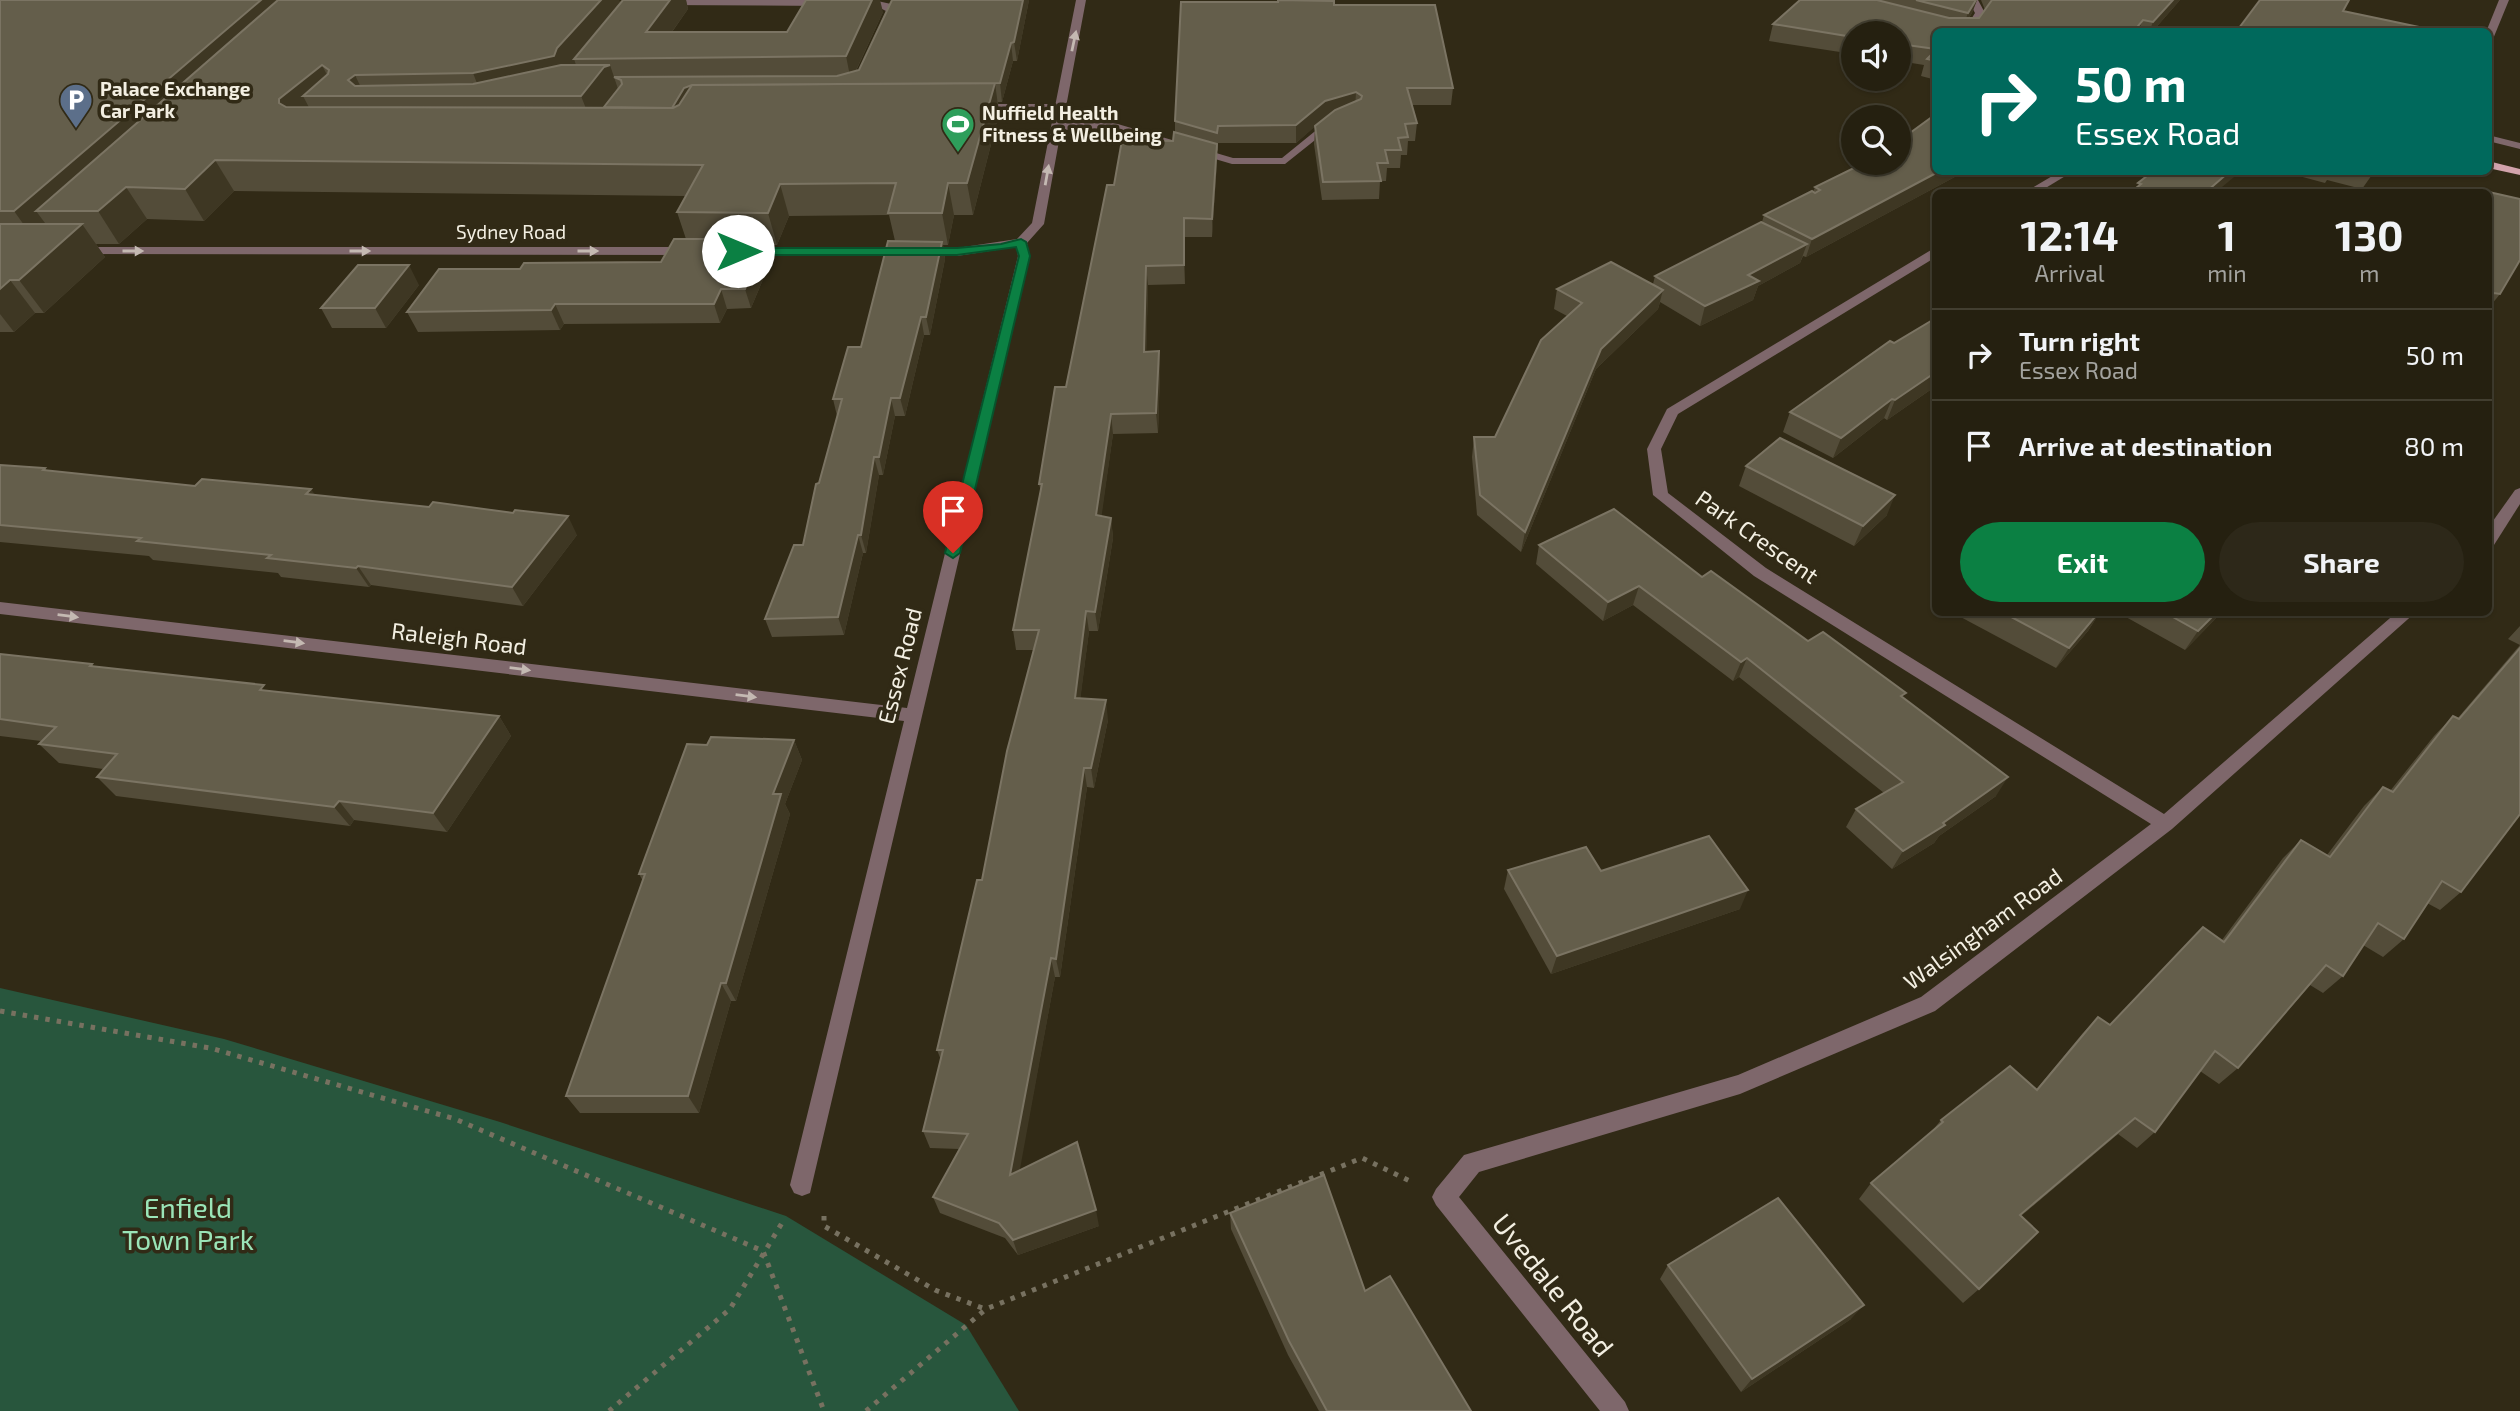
<!DOCTYPE html>
<style>
body{margin:0;font-family:"Exo 2",sans-serif;background:#2d2819;color:#f1f3f6;height:100vh;display:flex;flex-direction:column;font-size:26px;white-space:nowrap}
*{box-sizing:border-box;margin:0}
p{font-size:23px;color:#a3a39f}
.icon{flex:none;width:38px;height:38px;fill:none;stroke:currentColor;stroke-width:2;stroke-linecap:round;stroke-linejoin:round}
.map{position:relative;flex:1;overflow:hidden}
.side{position:absolute;left:1932px;top:189px;width:560px;height:427px;display:flex;flex-direction:column;background:#252010;border-radius:10px;box-shadow:0 2px 5px #0004,0 0 0 2px #423e30}
.side>*{flex:none}
.guide{position:absolute;left:1932px;top:28px;width:560px;height:147px;border-radius:10px;box-shadow:0 2px 5px #0004,0 0 0 2px #423e30;background:#00695c;color:#fff;overflow:hidden}
.tools{position:absolute;left:1841px;top:21px;display:grid;gap:14px}
.tools a{display:grid;place-items:center;width:70px;height:70px;border-radius:50%;background:#252010;box-shadow:0 2px 5px #0004,0 0 0 2px #423e30;font-size:35px}
.pin{position:absolute;display:grid;place-items:center;width:60px;height:60px;color:#fff;margin:-72px -30px;border-radius:50% 50% 50% 0;rotate:-45deg;box-shadow:0 0 7px #0007}
.pin .icon{rotate:45deg}
.me{position:absolute;width:77px;margin:-38px;rotate:90deg;stroke-linejoin:round;filter:drop-shadow(0 0 5px #0008)}
.turn{display:flex;align-items:center;gap:24px;height:147px;padding:0 28px;font-size:32px}
.turn .icon{width:91px;height:91px;stroke-width:2.5}
.turn b{display:block;font-size:49px;line-height:60px}
.eta{display:flex;justify-content:space-evenly;align-items:center;height:119px;text-align:center}
.eta b{font-size:42px;font-weight:700;line-height:49px}
.action{display:flex;gap:14px;margin-top:auto;padding:14px 28px}
.action a{flex:1;height:80px;border-radius:42px;background:#0b8043;color:#fff;font-size:28px;font-weight:700;line-height:80px;text-align:center}
.action a+a{background:#2d2819;color:#f1f3f6}
ul{padding:0;list-style:none}
li{display:flex;align-items:center;gap:21px;height:91px;padding:0 28px;border-top:2px solid #423e30}
li div{flex:1}
li b{display:block;font-size:26px}
li em{font-style:normal}
.map>svg:first-child{display:block}
.green{fill:#28563d}
.lines{fill:none;stroke-linecap:round;stroke-linejoin:round}
.path{stroke:#777160;stroke-width:5;stroke-dasharray:4.5 7;stroke-linecap:butt}
.service{fill:#7e676b;fill-rule:evenodd}
.minor{fill:#7e676b;fill-rule:evenodd}
.primary{fill:#d2a3ac;fill-rule:evenodd}
.wall{fill:#534c39}
.shaded-wall{fill:#3e3723}
.building{fill:#645e4b;stroke:#7b7463;stroke-width:2}
.oneway{fill:#c4b9b2}
.route{fill:#0b8043;stroke:#07532c;stroke-width:2}
.labels{text-anchor:middle;stroke-width:7;stroke-linejoin:round;paint-order:stroke}
.far-poi-label{font-size:19px;font-weight:bold;fill:#f3efe2;stroke:#312a16;text-anchor:start}
.far-street-label{font-size:19px;fill:#f3efe2;stroke:#312a16}
.street-label{font-size:23px;fill:#f3efe2;stroke:#312a16}
.near-park-label{font-size:28px;fill:#9ae5b8;stroke:#312a16}
.near-street-label{font-size:28px;fill:#f3efe2;stroke:#312a16}
</style>
<div class="map">
<svg width="2520" height="1411" viewBox="0 0 2520 1411">
<rect width="100%" height="100%" fill="#312a16"/>
<polygon class="green" points="0,988 224,1039 500,1122 786,1216 966,1325 1019,1411 0,1411"/>
<g class="lines">
<g class="path">
<polyline points="0,1011 210,1048 455,1119 763,1251 824,1411"/>
<polyline points="824,1216 824,1226 935,1290 985,1309"/>
<polyline points="609,1411 730,1309 785,1218"/>
<polyline points="866,1411 986,1309 1362,1158 1410,1181"/>
</g>
<g class="service">
<polygon points="663,0 828,0 833,3 828,6 660,5 658,3"/>
<polygon points="873,0 891,4 896,11 887,29 879,27 886,11 874,5"/>
<polygon points="1968,0 1978,0 1985,13 1973,32 1963,32 1975,13"/>
<polygon points="1059,104 1064,107 1063,109 975,110 970,107 975,104"/>
<polygon points="2488,135 2520,143 2520,149 2488,141"/>
</g>
<g class="minor">
<polygon points="1076,0 1086,0 1063,123 1111,122 1233,158 1282,158 1330,119 1339,121 1285,164 1232,164 1110,128 1061,130 1044,224 1027,243 1030,256 810,1193 802,1196 794,1193 790,1185 904,721 0,614 0,602 907,708 1018,256 1016,247 957,256 747,255 741,251 747,247 957,248 1017,239 1032,223"/>
<polygon points="2499,0 2509,0 2493,39 2488,42 2488,32 2486,32"/>
<polygon points="2059,172 2072,172 2039,192 2025,192"/>
<polygon points="79,247 691,247 697,251 691,255 75,254 73,251"/>
<polygon points="1936,247 1936,257 1678,414 1661,449 1668,493 1766,568 2164,814 2397,612 2416,612 2172,829 1935,1011 1740,1094 1479,1172 1459,1197 1625,1402 1629,1411 1600,1411 1436,1205 1432,1197 1436,1189 1464,1155 1738,1075 1921,997 2151,824 1754,576 1653,495 1647,449 1667,409"/>
<polygon points="2520,488 2520,504 2494,545 2488,546 2488,528 2515,490"/>
</g>
<polygon class="primary" points="2488,161 2520,169 2520,175 2488,168"/>
</g>
<g class="wall">
<polygon points="0,0 619,0 620,4 623,0 686,0 688,9 672,32 787,32 883,12 856,71 859,70 892,0 1029,0 1017,61 1013,61 1002,102 998,102 999,113 973,215 954,215 948,245 943,245 945,259 930,335 924,335 905,416 895,416 883,475 879,475 866,553 863,553 844,635 772,637 765,619 803,545 837,416 833,399 861,347 895,241 889,215 789,216 777,245 768,245 772,258 751,308 727,309 720,323 564,324 560,330 418,332 407,312 520,269 661,262 686,239 677,212 685,196 234,191 204,221 147,219 119,244 96,244 105,257 44,313 35,313 14,332 0,332"/>
<polygon points="1800,0 1977,0 1972,13 1969,18 1979,18 1985,10 1981,0 2180,0 2152,32 1936,32 1936,80 1921,76 1924,65 1899,61 1899,33 1853,33 1853,54 1769,41 1773,24"/>
<polygon points="1334,5 1453,88 1451,105 1412,105 1417,123 1415,141 1408,141 1407,155 1401,155 1400,168 1387,168 1386,181 1380,181 1379,199 1322,200 1314,144 1315,126 1296,143 1218,143 1218,151 1217,150 1217,162 1212,237 1185,237 1185,284 1148,285 1146,352 1159,351 1160,371 1158,433 1113,434 1101,516 1111,518 1113,538 1098,631 1089,631 1080,699 1108,720 1094,788 1087,787 1060,977 1055,977 1019,1170 1099,1226 1018,1255 1005,1238 940,1213 933,1197 959,1149 930,1148 923,1131 941,1060 937,1050 982,880 1034,650 1016,650 1013,630 1041,492 1039,484 1066,387 1114,185 1173,141 1175,132 1175,121"/>
<polygon points="1936,172 1964,172 1806,257 1803,256 1800,263 1758,286 1753,300 1700,326 1660,302 1658,309 1596,369 1521,552 1477,515 1472,457 1474,437 1495,437 1567,316 1554,309 1557,289 1653,284 1655,276 1762,222 1764,215 1813,192 1815,187"/>
<polygon points="2284,172 2374,172 2362,189 2327,180 2325,183"/>
<polygon points="2488,192 2500,294 2488,309"/>
<polygon points="419,285 386,328 332,328 321,308"/>
<polygon points="1936,318 1936,386 1887,420 1884,418 1833,458 1783,432 1790,412 1894,343"/>
<polygon points="0,465 45,468 47,471 195,486 315,495 577,535 523,606 371,585 369,587 281,577 278,573 153,560 149,556 0,542"/>
<polygon points="1746,466 1887,515 1854,546 1739,486"/>
<polygon points="1539,545 1702,577 1903,698 1996,796 1939,836 1934,843 1892,869 1846,827 1856,809 1884,793 1739,677 1733,681 1633,605 1603,621 1536,564"/>
<polygon points="1956,612 2100,612 2088,631 2056,668 1955,614"/>
<polygon points="2117,612 2222,612 2185,650"/>
<polygon points="2520,626 2520,814 2461,892 2440,910 2427,903 2404,939 2383,957 2363,945 2343,976 2323,993 2310,985 2238,1068 2219,1084 2200,1071 2155,1132 2137,1148 2118,1134 2021,1216 1979,1289 1963,1303 1859,1199 1871,1183 1932,1131 1941,1120 2036,1090 2082,1034 2098,1017 2110,1025 2222,940 2283,858 2301,840 2327,855 2364,806 2383,787 2390,791 2434,736 2453,716 2457,719 2520,645 2508,639"/>
<polygon points="0,654 92,664 94,667 268,691 499,716 511,736 447,832 354,820 350,826 116,796 97,777 103,769 59,763 39,744 41,741 0,736"/>
<polygon points="794,740 802,760 785,804 790,814 736,1001 731,1001 699,1113 580,1113 566,1096 643,881 639,874 707,745"/>
<polygon points="1508,870 1601,871 1740,909 1551,974 1504,889"/>
<polygon points="1230,1213 1365,1291 1471,1411 1319,1411 1288,1355 1231,1229"/>
<polygon points="1668,1265 1851,1319 1741,1392 1660,1279"/>
</g>
<g class="shaded-wall">
<polygon points="261,0 308,0 36,211 51,231 37,243 14,211"/>
<polygon points="601,0 619,0 623,15 574,59 577,68 482,96 473,73 557,48"/>
<polygon points="670,0 686,0 688,9 654,57 646,32"/>
<polygon points="872,0 880,0 883,12 851,81 846,56"/>
<polygon points="1023,0 1029,0 1017,61 1014,42"/>
<polygon points="1976,0 1977,0 1972,13 1962,29 1968,13"/>
<polygon points="2173,0 2180,0 2152,32 2149,32 2153,22"/>
<polygon points="2143,20 2138,32 2133,32"/>
<polygon points="1011,43 1013,61 1002,102 1000,83"/>
<polygon points="322,65 337,95 303,96 313,115 295,130 279,103 279,99"/>
<polygon points="610,65 620,95 593,126 581,96 604,67"/>
<polygon points="355,75 365,96 348,80"/>
<polygon points="995,83 999,113 973,215 967,183"/>
<polygon points="690,86 696,104 671,108 684,88"/>
<polygon points="1356,92 1355,109 1324,119 1296,143 1296,125 1325,101"/>
<polygon points="1217,144 1217,162 1212,237 1212,219"/>
<polygon points="215,160 234,191 204,221 185,189"/>
<polygon points="1938,172 1964,172 1806,257 1812,239"/>
<polygon points="2229,172 2240,172 2216,192 2206,192"/>
<polygon points="948,183 954,215 948,245 942,213"/>
<polygon points="780,184 789,216 777,245 768,213"/>
<polygon points="126,187 147,219 119,244 98,211"/>
<polygon points="1184,218 1185,237 1185,284 1184,265"/>
<polygon points="82,224 105,257 44,313 19,280"/>
<polygon points="766,239 772,258 751,308 745,289"/>
<polygon points="942,242 945,259 930,335 926,317"/>
<polygon points="1807,244 1800,263 1758,286 1753,300 1700,326 1705,306 1748,275"/>
<polygon points="409,265 419,285 386,328 375,308"/>
<polygon points="1146,266 1148,285 1146,371 1144,352"/>
<polygon points="10,280 35,313 14,332 0,314 0,289"/>
<polygon points="721,289 727,309 720,323 714,304"/>
<polygon points="1663,290 1658,309 1596,369 1521,552 1525,532 1601,349"/>
<polygon points="555,304 564,324 560,330 551,310"/>
<polygon points="921,317 924,335 905,416 900,398"/>
<polygon points="1159,351 1160,371 1158,433 1156,413"/>
<polygon points="1936,372 1936,386 1887,420 1895,400"/>
<polygon points="891,398 895,416 883,475 879,457"/>
<polygon points="1892,399 1884,418 1833,458 1841,438"/>
<polygon points="1111,414 1113,434 1099,535 1096,515"/>
<polygon points="874,457 879,475 866,553 861,535"/>
<polygon points="311,489 324,508 306,494"/>
<polygon points="1895,495 1887,515 1854,546 1863,526"/>
<polygon points="568,516 577,535 523,606 512,587"/>
<polygon points="1111,518 1113,538 1098,631 1095,612"/>
<polygon points="858,535 863,553 844,635 838,617"/>
<polygon points="358,566 371,585 369,587 356,568"/>
<polygon points="1639,586 1633,605 1603,621 1608,602"/>
<polygon points="1086,611 1089,631 1078,718 1075,698"/>
<polygon points="2100,612 2088,631 2056,668 2069,648"/>
<polygon points="2217,612 2222,612 2185,650 2198,631"/>
<polygon points="1747,658 1739,677 1733,681 1741,662"/>
<polygon points="1106,700 1108,720 1094,788 1091,768"/>
<polygon points="499,716 511,736 447,832 433,813"/>
<polygon points="794,740 802,760 785,804 790,814 736,1001 726,983 773,794"/>
<polygon points="1084,768 1087,787 1060,977 1056,959"/>
<polygon points="2008,777 1996,796 1939,836 1934,843 1892,869 1903,851"/>
<polygon points="339,801 354,820 350,826 334,807"/>
<polygon points="1748,890 1740,909 1551,974 1557,956"/>
<polygon points="1051,958 1055,977 1016,1191 1010,1175"/>
<polygon points="721,983 731,1001 699,1113 688,1096"/>
<polygon points="2135,1118 2118,1134 2004,1230 2020,1215"/>
<polygon points="1096,1210 1099,1226 1018,1255 1013,1240"/>
<polygon points="1864,1305 1851,1319 1741,1392 1752,1379"/>
</g>
<g class="building">
<polygon points="0,0 261,0 14,211 0,211"/>
<polygon points="278,0 601,0 557,48 554,56 473,73 355,75 348,80 355,86 473,84 561,65 610,65 604,67 581,96 303,96 328,74 329,70 322,65 279,99 279,103 286,107 673,108 679,105 692,85 995,83 967,183 948,183 942,213 888,213 896,183 780,184 768,213 677,212 703,165 215,160 185,189 126,187 98,211 36,211"/>
<polygon points="623,0 670,0 646,32 787,32 806,0 872,0 846,56 574,59"/>
<polygon points="892,0 1023,0 1014,42 1011,43 1000,83 692,85 684,88 672,108 604,107 622,84 621,80 614,77 837,76 859,70"/>
<polygon points="1278,0 1334,1 1334,5 1435,5 1453,88 1407,88 1417,123 1405,124 1408,137 1398,138 1401,150 1385,150 1388,163 1377,163 1381,181 1323,182 1315,126 1335,110 1361,99 1362,96 1356,92 1325,101 1296,125 1218,126 1217,133 1175,121 1181,2 1278,2"/>
<polygon points="1800,0 1877,0 1949,18 1979,18 1992,0 2173,0 2153,22 2143,20 2133,32 1936,32 1936,49 1899,44 1899,33 1853,33 1853,37 1773,24"/>
<polygon points="1916,0 1976,0 1968,13"/>
<polygon points="2260,0 2349,0 2343,11 2424,28 2423,32 2236,32"/>
<polygon points="1936,50 1936,61 1927,59"/>
<polygon points="1936,114 1936,172 1938,172 1812,239 1764,215 1812,191 1815,193 1820,190 1815,187 1864,163 1899,163 1899,141"/>
<polygon points="1174,132 1217,144 1212,219 1184,218 1184,265 1146,266 1144,352 1159,351 1156,413 1111,414 1096,515 1111,518 1095,612 1086,611 1075,698 1106,700 1091,768 1084,768 1056,959 1051,958 1010,1175 1077,1142 1096,1210 1013,1240 999,1223 933,1197 968,1134 923,1131 943,1050 937,1050 977,880 982,880 1007,751 1039,630 1013,630 1042,484 1039,484 1055,387 1066,387 1107,185 1114,185 1122,140 1173,141"/>
<polygon points="2152,172 2229,172 2206,192 2131,192 2141,184 2138,183"/>
<polygon points="2480,190 2520,199 2520,260 2500,294 2494,293 2488,299 2488,192 2478,192"/>
<polygon points="1761,222 1807,244 1748,275 1759,281 1705,306 1655,276"/>
<polygon points="0,224 82,224 19,280 10,280 0,289"/>
<polygon points="674,239 766,239 745,289 721,289 714,304 555,304 551,310 407,312 439,269 520,269 524,263 661,262"/>
<polygon points="888,241 942,242 926,317 921,317 900,398 891,398 879,457 874,457 861,535 858,535 838,617 765,619 794,545 803,545 816,484 819,483 842,399 833,399 848,347 861,347"/>
<polygon points="1611,262 1663,290 1601,349 1525,532 1480,495 1474,437 1495,437 1541,340 1582,303 1557,289"/>
<polygon points="358,265 409,265 375,308 321,308"/>
<polygon points="1936,318 1936,372 1895,400 1892,399 1841,438 1790,412 1890,341 1894,343"/>
<polygon points="1780,438 1895,495 1863,526 1746,466"/>
<polygon points="0,465 45,468 43,470 195,486 202,479 311,489 306,494 429,507 433,502 513,513 515,510 568,516 512,587 358,566 356,568 267,558 271,555 137,541 141,538 0,525"/>
<polygon points="1614,509 1702,577 1711,571 1808,641 1823,632 1906,693 1901,696 2008,777 1943,823 1945,825 1903,851 1856,809 1903,782 1747,658 1741,662 1639,586 1608,602 1539,545"/>
<polygon points="2002,612 2099,612 2069,648"/>
<polygon points="2164,612 2217,612 2198,631"/>
<polygon points="2520,648 2520,814 2461,892 2442,881 2404,939 2378,923 2343,976 2326,965 2238,1068 2215,1051 2155,1132 2135,1118 2020,1215 2038,1232 1979,1289 1871,1183 1943,1122 1941,1120 2010,1066 2037,1090 2098,1017 2110,1025 2203,927 2224,942 2301,840 2330,857 2383,787 2393,792 2453,716 2459,719"/>
<polygon points="0,654 92,664 90,666 264,685 260,690 499,716 433,813 339,801 334,807 97,777 117,754 39,744 56,727 0,719"/>
<polygon points="711,737 794,740 773,794 781,794 726,983 721,983 688,1096 566,1096 645,874 639,874 687,744 707,745"/>
<polygon points="1709,836 1748,890 1557,956 1508,870 1586,847 1601,871"/>
<polygon points="1324,1175 1365,1291 1390,1276 1471,1411 1327,1411 1289,1341 1230,1213"/>
<polygon points="1778,1198 1864,1305 1752,1379 1668,1265"/>
</g>
<defs><path id="oneway-solid" d="M-6-.8H1V-3.2L6.5 0L1 3.2V.8H-6Z" transform="scale(1.75)"/></defs>
<g class="oneway">
<use href="#oneway-solid" transform="translate(1074 41) rotate(-78)"/>
<use href="#oneway-solid" transform="translate(1047 175) rotate(-80)"/>
<use href="#oneway-solid" transform="translate(133 251)"/>
<use href="#oneway-solid" transform="translate(360 251)"/>
<use href="#oneway-solid" transform="translate(588 251)"/>
<use href="#oneway-solid" transform="translate(68 616) rotate(7)"/>
<use href="#oneway-solid" transform="translate(294 642) rotate(7)"/>
<use href="#oneway-solid" transform="translate(520 669) rotate(7)"/>
<use href="#oneway-solid" transform="translate(746 696) rotate(7)"/>
</g>
<polygon class="route" points="1021,239 1026,242 1030,256 960,553 953,558 945,553 1019,256 1016,247 957,255 738,255 732,251 738,248 957,248 1001,244"/>
<defs>
<symbol id="parking-pin" viewBox="-11 -11 22 30"><path d="M0 17L-7.5 6A9.5 9.5 0 1 1 7.5 6Z" fill="#5c6f8a" stroke="#312a16"/><path d="M-3.5-5.5H1a3.5 3.5 0 0 1 0 7H-1V5.5H-3.5ZM-1-3.4V-.6H.8a1.4 1.4 0 0 0 0-2.8Z" fill="#fff"/></symbol>
<symbol id="stadium-pin" viewBox="-11 -11 22 30"><path d="M0 17L-7.5 6A9.5 9.5 0 1 1 7.5 6Z" fill="#2e9e5b" stroke="#312a16"/><path d="M0-5a6.5 5 0 1 0 0 10a6.5 5 0 1 0 0-10ZM-3.5-1.8h7v3.6h-7Z" fill="#fff"/></symbol>
</defs>
<g fill-rule="evenodd">
<use href="#parking-pin" x="57" y="81" width="38" height="52"/>
<use href="#stadium-pin" x="939" y="105" width="38" height="52"/>
</g>
<g class="labels">
<g class="far-poi-label">
<text x="100" y="96">Palace Exchange<tspan x="100" dy="22">Car Park</tspan></text>
<text x="982" y="120">Nuffield Health<tspan x="982" dy="22">Fitness &amp; Wellbeing</tspan></text>
</g>
<g class="far-street-label">
<text x="511" y="239">Sydney Road</text>
</g>
<g class="street-label">
<text transform="translate(1757 537) rotate(35)" y="8">Park Crescent</text>
<text transform="translate(459 639) rotate(7)" y="8">Raleigh Road</text>
<text transform="translate(900 666) rotate(-76)" y="8">Essex Road</text>
<text transform="translate(1983 929) rotate(-36)" y="8">Walsingham Road</text>
</g>
<g class="near-park-label">
<text x="188" y="1218">Enfield<tspan x="188" dy="32">Town Park</tspan></text>
</g>
<g class="near-street-label">
<text transform="translate(1553 1285) rotate(51)" y="10">Uvedale Road</text>
</g>
</g>
</svg>
<div class="tools">
<a><svg class="icon" aria-label="sound" viewBox="0 0 24 24"><path d="M4 9h4l5-4v14l-5-4H4zM17 9q2 3 0 6"/></svg></a>
<a><svg class="icon" aria-label="search" viewBox="0 0 24 24"><circle cx="10" cy="10" r="6"/><path d="M15 15l6 6"/></svg></a>
</div>
<div class="pin" style="left:953px;top:553px;background:#d93025"><svg class="icon" aria-label="arrive" viewBox="0 0 24 24"><path d="M6 21V4h12l-3 4 3 4H6"/></svg></div>
<svg class="me" style="left:738px;top:251px" viewBox="-20 -20 40 40"><circle r="19" fill="#fff"/><path d="M0-13L10 11 0 6-10 11z" fill="#0b8043"/></svg>
<div class="guide">
<div class="turn"><svg class="icon" aria-label="right" viewBox="0 0 24 24"><path d="M7 20v-9h11M14 6l5 5-5 5"/></svg><div><b>50 m</b>Essex Road</div></div>
</div>
<section class="side">
<div class="eta">
<div><b>12:14</b><p>Arrival</p></div>
<div><b>1</b><p>min</p></div>
<div><b>130</b><p>m</p></div>
</div>
<ul>
<li><svg class="icon" aria-label="right" viewBox="0 0 24 24"><path d="M7 20v-9h11M14 6l5 5-5 5"/></svg><div><b>Turn right</b><p>Essex Road</p></div><em>50 m</em></li>
<li><svg class="icon" aria-label="arrive" viewBox="0 0 24 24"><path d="M6 21V4h12l-3 4 3 4H6"/></svg><div><b>Arrive at destination</b></div><em>80 m</em></li>
</ul>
<div class="action"><a>Exit</a><a>Share</a></div>
</section>
</div>
